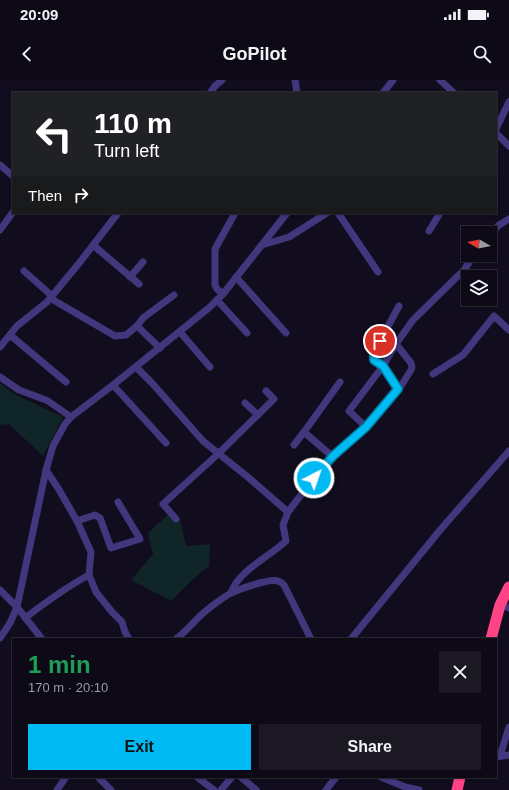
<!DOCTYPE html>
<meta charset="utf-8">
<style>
body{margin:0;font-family:Helvetica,sans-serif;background:#1b1723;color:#f1f3f6;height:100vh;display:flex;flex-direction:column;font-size:15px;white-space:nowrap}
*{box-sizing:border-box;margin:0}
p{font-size:13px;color:#9a9aa1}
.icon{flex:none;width:22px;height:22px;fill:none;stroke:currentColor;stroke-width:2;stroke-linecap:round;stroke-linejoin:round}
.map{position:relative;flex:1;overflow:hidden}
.panel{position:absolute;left:12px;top:558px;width:485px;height:140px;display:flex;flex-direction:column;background:#0d0916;border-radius:0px;box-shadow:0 1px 3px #0004,0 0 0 1px #2d2a35}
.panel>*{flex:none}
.top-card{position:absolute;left:12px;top:12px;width:485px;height:122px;border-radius:0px;box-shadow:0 1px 3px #0004,0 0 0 1px #2d2a35;background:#202124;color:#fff;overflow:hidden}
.needle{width:26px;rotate:279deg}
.controls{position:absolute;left:461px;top:146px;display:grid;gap:8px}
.controls a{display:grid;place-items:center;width:36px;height:36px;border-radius:0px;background:#0d0916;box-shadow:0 1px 3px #0004,0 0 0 1px #2d2a35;font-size:20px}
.pin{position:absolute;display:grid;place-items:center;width:34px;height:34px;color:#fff;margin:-17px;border:2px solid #fff;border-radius:50%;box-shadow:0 1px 4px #0007}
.me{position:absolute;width:44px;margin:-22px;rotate:41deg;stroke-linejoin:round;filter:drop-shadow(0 0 3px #0008)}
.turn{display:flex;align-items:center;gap:14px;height:84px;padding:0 16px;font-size:18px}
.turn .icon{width:52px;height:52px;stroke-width:2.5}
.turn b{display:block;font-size:28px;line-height:34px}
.then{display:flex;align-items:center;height:38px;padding:0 16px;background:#0003;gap:8px;font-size:15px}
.round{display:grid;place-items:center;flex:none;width:42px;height:42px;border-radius:0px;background:#1b1723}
.headline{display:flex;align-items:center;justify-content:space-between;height:68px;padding:0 16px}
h1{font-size:24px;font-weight:600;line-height:30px;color:#1e9e55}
.cta{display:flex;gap:8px;margin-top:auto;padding:8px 16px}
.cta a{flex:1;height:46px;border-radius:0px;background:#00bbf3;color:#111;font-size:16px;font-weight:600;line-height:46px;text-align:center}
.cta a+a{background:#1b1723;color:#f1f3f6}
.status{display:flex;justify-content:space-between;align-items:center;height:28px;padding:0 20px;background:#0d0916;direction:ltr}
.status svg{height:11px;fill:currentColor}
header{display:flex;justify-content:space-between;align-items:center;height:52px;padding:0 16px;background:#0d0916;font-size:18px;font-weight:600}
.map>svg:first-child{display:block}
.green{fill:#0f2528}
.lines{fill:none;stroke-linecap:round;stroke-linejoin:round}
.minor{stroke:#42367d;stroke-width:7}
.highway{stroke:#ff4385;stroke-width:11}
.route-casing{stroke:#007a9e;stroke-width:10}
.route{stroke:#00bbf3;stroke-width:7}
</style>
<div class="status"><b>20:09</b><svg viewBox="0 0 49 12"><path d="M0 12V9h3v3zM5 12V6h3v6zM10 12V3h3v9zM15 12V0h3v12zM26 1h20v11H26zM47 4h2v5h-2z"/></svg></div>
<header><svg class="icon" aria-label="back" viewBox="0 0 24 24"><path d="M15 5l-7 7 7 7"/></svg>GoPilot<svg class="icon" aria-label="search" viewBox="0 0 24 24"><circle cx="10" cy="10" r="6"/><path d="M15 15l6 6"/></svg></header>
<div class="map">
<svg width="509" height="710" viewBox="0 0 509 710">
<rect width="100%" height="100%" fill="#110c1e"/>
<g class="green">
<polygon points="0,303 14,314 63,337 43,376 9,344 0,345"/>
<polygon points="170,433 180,439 186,466 210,464 209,486 191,501 171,521 131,500 153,474 148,453"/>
</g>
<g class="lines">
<g class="minor">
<polyline points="295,0 297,13"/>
<polyline points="440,0 454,13"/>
<polyline points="210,13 215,6 222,0"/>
<polyline points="383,13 393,0"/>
<polyline points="496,49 509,22"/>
<polyline points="496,53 509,66"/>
<polyline points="0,85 13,96"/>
<polyline points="338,133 378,192"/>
<polyline points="0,150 13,132"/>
<polyline points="429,151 440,133"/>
<polyline points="490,154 499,145 509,139"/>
<polyline points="93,165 139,204"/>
<polyline points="262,165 289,157 327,133"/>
<polyline points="24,191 52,216"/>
<polyline points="130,197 143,182"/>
<polyline points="236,197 286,253"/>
<polyline points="223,214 217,209 215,205 215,169 235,133"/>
<polyline points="50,218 115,256 126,255 137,246 160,268"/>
<polyline points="217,220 247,253"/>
<polyline points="137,246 143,238 174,215"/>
<polyline points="180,252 210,287"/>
<polyline points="10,255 66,302"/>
<polyline points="0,267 17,246 47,222 80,182 118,133"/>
<polyline points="136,287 152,303 203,361 249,398 288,432"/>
<polyline points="433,294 463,275 494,236 509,250"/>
<polyline points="0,297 19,310 38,317 48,321 71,337"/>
<polyline points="113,305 166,363"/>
<polyline points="398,309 383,286 374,280 374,272 399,226"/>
<polyline points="245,323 258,335"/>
<polyline points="366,347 349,331 383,286 396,264"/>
<polyline points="294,365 304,352"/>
<polyline points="333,377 304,352 340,302"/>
<polyline points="46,390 58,408 77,441 91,472 89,495 96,512 112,532 122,542 125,552 129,559"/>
<polyline points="176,439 163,424 218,374 274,319 266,311"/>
<polyline points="77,441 95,435 100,438 111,468 140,459 118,422"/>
<polyline points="0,510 17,527 42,559"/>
<path d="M231 513C238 491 269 477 286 461L283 445 288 432 314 398 333 377 366 347 401 306 411 290 412 287 411 283 396 264 413 240 464 190 474 175"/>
<polyline points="500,525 509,528"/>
<path d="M25 538C46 522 66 507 89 495"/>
<polyline points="0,558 10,543 17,527 46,390 53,366 65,344 71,337 113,305 210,227 223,214 287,133"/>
<path d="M176 559C184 553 191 545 199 537 206 530 222 518 231 513 240 509 255 504 264 502 271 500 279 499 284 505L311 559"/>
<polyline points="351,559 441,449 509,371"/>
<polyline points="500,676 509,647"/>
<polyline points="496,677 509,675"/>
<polyline points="98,697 111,710"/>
<polyline points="197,697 214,710"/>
<polyline points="241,697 256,710"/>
<polyline points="381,697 405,707 419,710"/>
<polyline points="57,710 66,697"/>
<polyline points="221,710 232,697"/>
<polyline points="326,710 336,697"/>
</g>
<g class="highway">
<polyline points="491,559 500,525 509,507"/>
<polyline points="457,710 460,697"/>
</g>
</g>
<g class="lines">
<defs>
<polyline id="route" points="314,398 333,376 366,347 398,309 383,286 374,280 374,272 380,261"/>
</defs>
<use href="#route" class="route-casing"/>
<use href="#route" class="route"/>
</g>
</svg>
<div class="controls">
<a><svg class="needle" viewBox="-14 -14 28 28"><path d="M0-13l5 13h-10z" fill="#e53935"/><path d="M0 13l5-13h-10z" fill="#9a9aa1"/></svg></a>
<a><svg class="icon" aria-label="layers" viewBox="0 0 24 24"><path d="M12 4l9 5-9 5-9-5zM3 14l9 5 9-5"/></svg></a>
</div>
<div class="pin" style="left:380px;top:261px;background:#d93025"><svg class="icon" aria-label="arrive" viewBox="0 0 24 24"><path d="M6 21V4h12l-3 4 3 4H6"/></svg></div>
<svg class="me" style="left:314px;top:398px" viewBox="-20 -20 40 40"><circle r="17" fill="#00bbf3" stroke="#fff" stroke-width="3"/><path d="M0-11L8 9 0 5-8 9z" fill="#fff"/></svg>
<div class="top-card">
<div class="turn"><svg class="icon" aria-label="left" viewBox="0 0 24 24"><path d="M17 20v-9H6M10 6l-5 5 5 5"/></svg><div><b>110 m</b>Turn left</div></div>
<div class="then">Then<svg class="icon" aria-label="right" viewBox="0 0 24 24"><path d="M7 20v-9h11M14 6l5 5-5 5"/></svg></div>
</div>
<section class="panel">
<div class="headline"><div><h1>1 min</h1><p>170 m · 20:10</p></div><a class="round"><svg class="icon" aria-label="close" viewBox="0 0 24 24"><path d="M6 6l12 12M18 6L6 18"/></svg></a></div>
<div class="cta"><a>Exit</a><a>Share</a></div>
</section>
</div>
